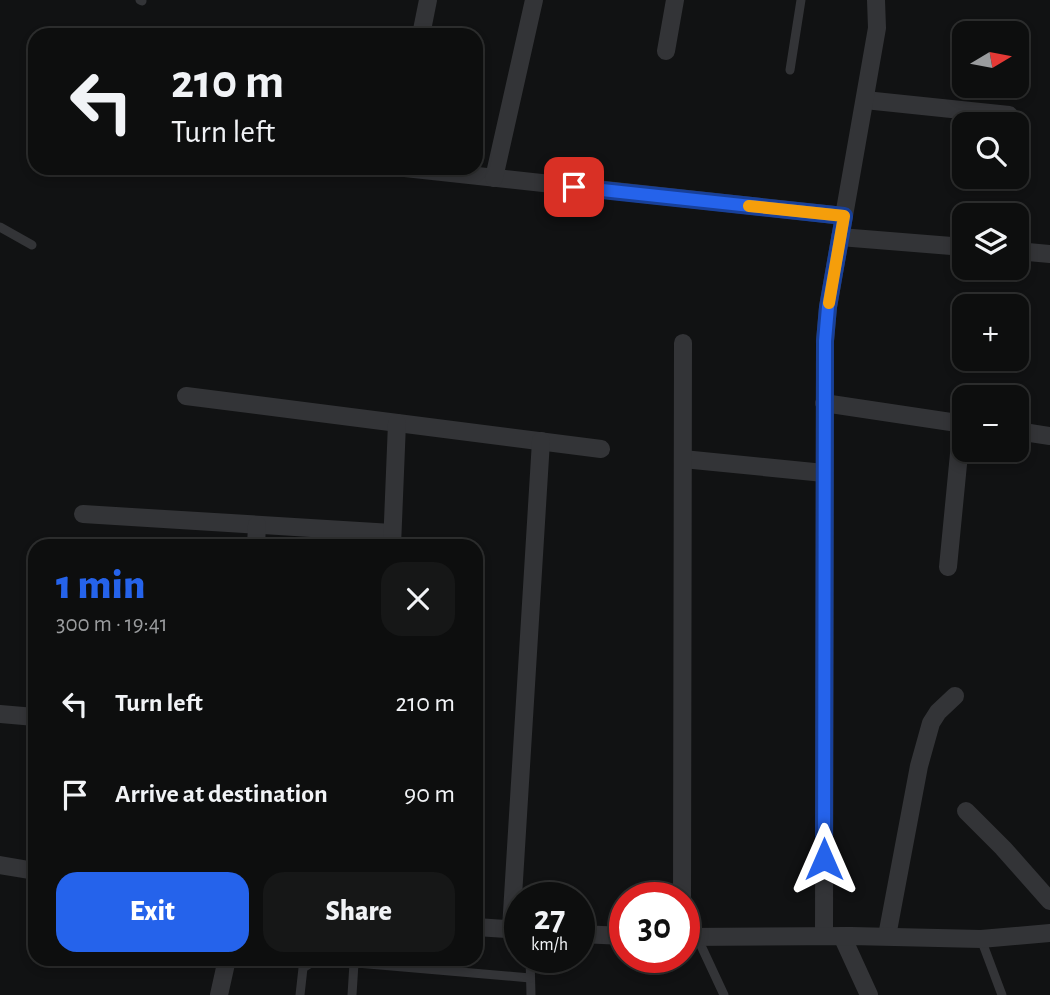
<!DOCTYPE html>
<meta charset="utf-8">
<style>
body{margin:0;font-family:"Alegreya Sans",sans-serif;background:#161717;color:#f1f3f6;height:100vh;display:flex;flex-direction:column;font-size:26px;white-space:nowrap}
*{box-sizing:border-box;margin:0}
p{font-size:23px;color:#9a9c9e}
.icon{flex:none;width:38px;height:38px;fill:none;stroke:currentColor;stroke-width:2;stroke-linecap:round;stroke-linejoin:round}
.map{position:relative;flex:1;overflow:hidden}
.sheet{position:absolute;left:28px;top:539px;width:455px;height:427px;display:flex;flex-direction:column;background:#0d0e0e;border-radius:21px;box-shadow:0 4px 10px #0003,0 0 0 2px #2d2e2e}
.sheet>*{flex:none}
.top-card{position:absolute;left:28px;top:28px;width:455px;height:147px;border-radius:21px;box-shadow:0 4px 10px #0003,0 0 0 2px #2d2e2e;background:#0d0e0e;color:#f1f3f6;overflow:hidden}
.needle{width:46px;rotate:80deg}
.buttons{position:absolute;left:952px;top:21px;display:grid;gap:14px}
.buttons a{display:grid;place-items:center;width:77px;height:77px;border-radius:14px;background:#0d0e0e;box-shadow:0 4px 10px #0003,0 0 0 2px #2d2e2e;font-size:35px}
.speed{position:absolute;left:504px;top:882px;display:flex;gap:14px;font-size:35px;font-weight:700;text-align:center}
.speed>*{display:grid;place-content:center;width:91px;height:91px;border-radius:50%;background:#0d0e0e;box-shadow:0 4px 10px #0003,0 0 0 2px #2d2e2e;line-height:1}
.speed small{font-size:18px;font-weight:400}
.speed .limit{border:10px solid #d22;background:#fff;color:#111}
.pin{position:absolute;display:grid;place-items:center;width:60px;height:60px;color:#fff;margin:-30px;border-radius:14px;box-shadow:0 4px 10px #0006}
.me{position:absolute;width:77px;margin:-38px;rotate:0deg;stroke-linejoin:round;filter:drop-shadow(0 0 5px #0008)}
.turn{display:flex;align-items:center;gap:24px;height:147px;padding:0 28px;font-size:32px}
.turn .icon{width:91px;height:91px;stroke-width:2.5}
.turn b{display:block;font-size:49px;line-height:60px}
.round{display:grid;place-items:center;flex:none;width:74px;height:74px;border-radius:21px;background:#161717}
.headline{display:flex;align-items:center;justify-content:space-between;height:119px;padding:0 28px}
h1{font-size:42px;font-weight:800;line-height:52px;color:#2563eb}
.action{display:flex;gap:14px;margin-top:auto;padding:14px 28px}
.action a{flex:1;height:80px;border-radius:21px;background:#2563eb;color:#fff;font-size:28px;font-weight:800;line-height:80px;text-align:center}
.action a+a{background:#161717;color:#f1f3f6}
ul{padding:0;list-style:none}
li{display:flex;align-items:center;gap:21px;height:91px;padding:0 28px}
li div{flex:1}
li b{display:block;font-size:26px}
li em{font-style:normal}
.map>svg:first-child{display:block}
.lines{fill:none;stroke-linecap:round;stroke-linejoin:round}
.lane{stroke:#333437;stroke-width:9}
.street{stroke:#333437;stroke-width:18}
.route-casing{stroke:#184099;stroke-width:18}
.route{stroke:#2563eb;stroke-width:12}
.slow{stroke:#f59e0b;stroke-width:12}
</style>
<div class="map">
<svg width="1050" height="995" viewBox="0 0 1050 995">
<rect width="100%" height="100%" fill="#111213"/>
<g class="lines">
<g class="lane">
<polyline points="140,0 142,1"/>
<polyline points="790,70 801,0"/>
<polyline points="0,227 32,245"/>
<polyline points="697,937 724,995"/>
<polyline points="981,939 1002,995"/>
<polyline points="530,957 531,995"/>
<polyline points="300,995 303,968 311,963 322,960 530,978"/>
<polyline points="352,995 354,963"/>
</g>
<g class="street">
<polyline points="421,35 428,0"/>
<polyline points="666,51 675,0"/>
<polyline points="865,100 1009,115"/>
<polyline points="405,168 844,216"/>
<polyline points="494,178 534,0"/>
<polyline points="840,237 964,247"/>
<polyline points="1017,251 1050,254"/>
<polyline points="186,396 601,449"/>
<polyline points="824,403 964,424"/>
<polyline points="1017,431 1050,436"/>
<polyline points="683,459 824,473"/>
<polyline points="83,514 392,533"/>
<polyline points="256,546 257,525"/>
<polyline points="392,546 397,423"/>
<polyline points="948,567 962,423"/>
<polyline points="0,714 35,717"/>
<polyline points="966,811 1003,848 1050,901"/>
<polyline points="0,865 35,871"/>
<polyline points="682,898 683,343"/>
<polyline points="476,927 520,930"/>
<polyline points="511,929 541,441"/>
<polyline points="579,934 625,936"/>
<polyline points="824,936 825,341 828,307 877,28 876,0"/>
<polyline points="842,936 869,995"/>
<polyline points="887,936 919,766 931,723 938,712 955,696"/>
<polyline points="684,937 851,936 981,939 1050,933"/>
<polyline points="219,995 227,959"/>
</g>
</g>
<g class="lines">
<defs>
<polyline id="route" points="574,187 844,216 828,307 825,341 824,859"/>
</defs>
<use href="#route" class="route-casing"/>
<use href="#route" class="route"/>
<polyline class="slow" points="749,206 844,216 829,303"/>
</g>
</svg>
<div class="buttons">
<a><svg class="needle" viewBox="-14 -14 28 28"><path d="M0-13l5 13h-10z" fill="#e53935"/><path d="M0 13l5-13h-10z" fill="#9a9c9e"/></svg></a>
<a><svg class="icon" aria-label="search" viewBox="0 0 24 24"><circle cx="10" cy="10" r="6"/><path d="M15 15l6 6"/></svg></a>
<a><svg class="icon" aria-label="layers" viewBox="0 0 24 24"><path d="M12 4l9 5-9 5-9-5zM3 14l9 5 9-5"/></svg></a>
<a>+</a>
<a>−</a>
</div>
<div class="speed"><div>27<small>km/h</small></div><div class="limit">30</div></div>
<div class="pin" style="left:574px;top:187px;background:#d93025"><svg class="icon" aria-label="arrive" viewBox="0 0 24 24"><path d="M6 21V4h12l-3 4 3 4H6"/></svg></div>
<svg class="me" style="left:824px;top:859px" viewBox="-20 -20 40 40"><path d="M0-17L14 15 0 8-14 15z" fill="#2563eb" stroke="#fff" stroke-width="4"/></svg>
<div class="top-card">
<div class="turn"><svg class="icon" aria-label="left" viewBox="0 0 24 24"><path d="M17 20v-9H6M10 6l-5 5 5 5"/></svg><div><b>210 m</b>Turn left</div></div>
</div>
<section class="sheet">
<div class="headline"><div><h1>1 min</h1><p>300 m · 19:41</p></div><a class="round"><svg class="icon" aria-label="close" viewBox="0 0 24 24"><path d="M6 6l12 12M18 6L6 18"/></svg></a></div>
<ul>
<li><svg class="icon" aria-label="left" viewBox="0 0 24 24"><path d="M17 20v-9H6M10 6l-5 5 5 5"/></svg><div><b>Turn left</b></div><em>210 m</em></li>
<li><svg class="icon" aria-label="arrive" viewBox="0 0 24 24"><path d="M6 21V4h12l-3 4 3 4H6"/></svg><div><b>Arrive at destination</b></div><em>90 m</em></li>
</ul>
<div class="action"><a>Exit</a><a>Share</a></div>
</section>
</div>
